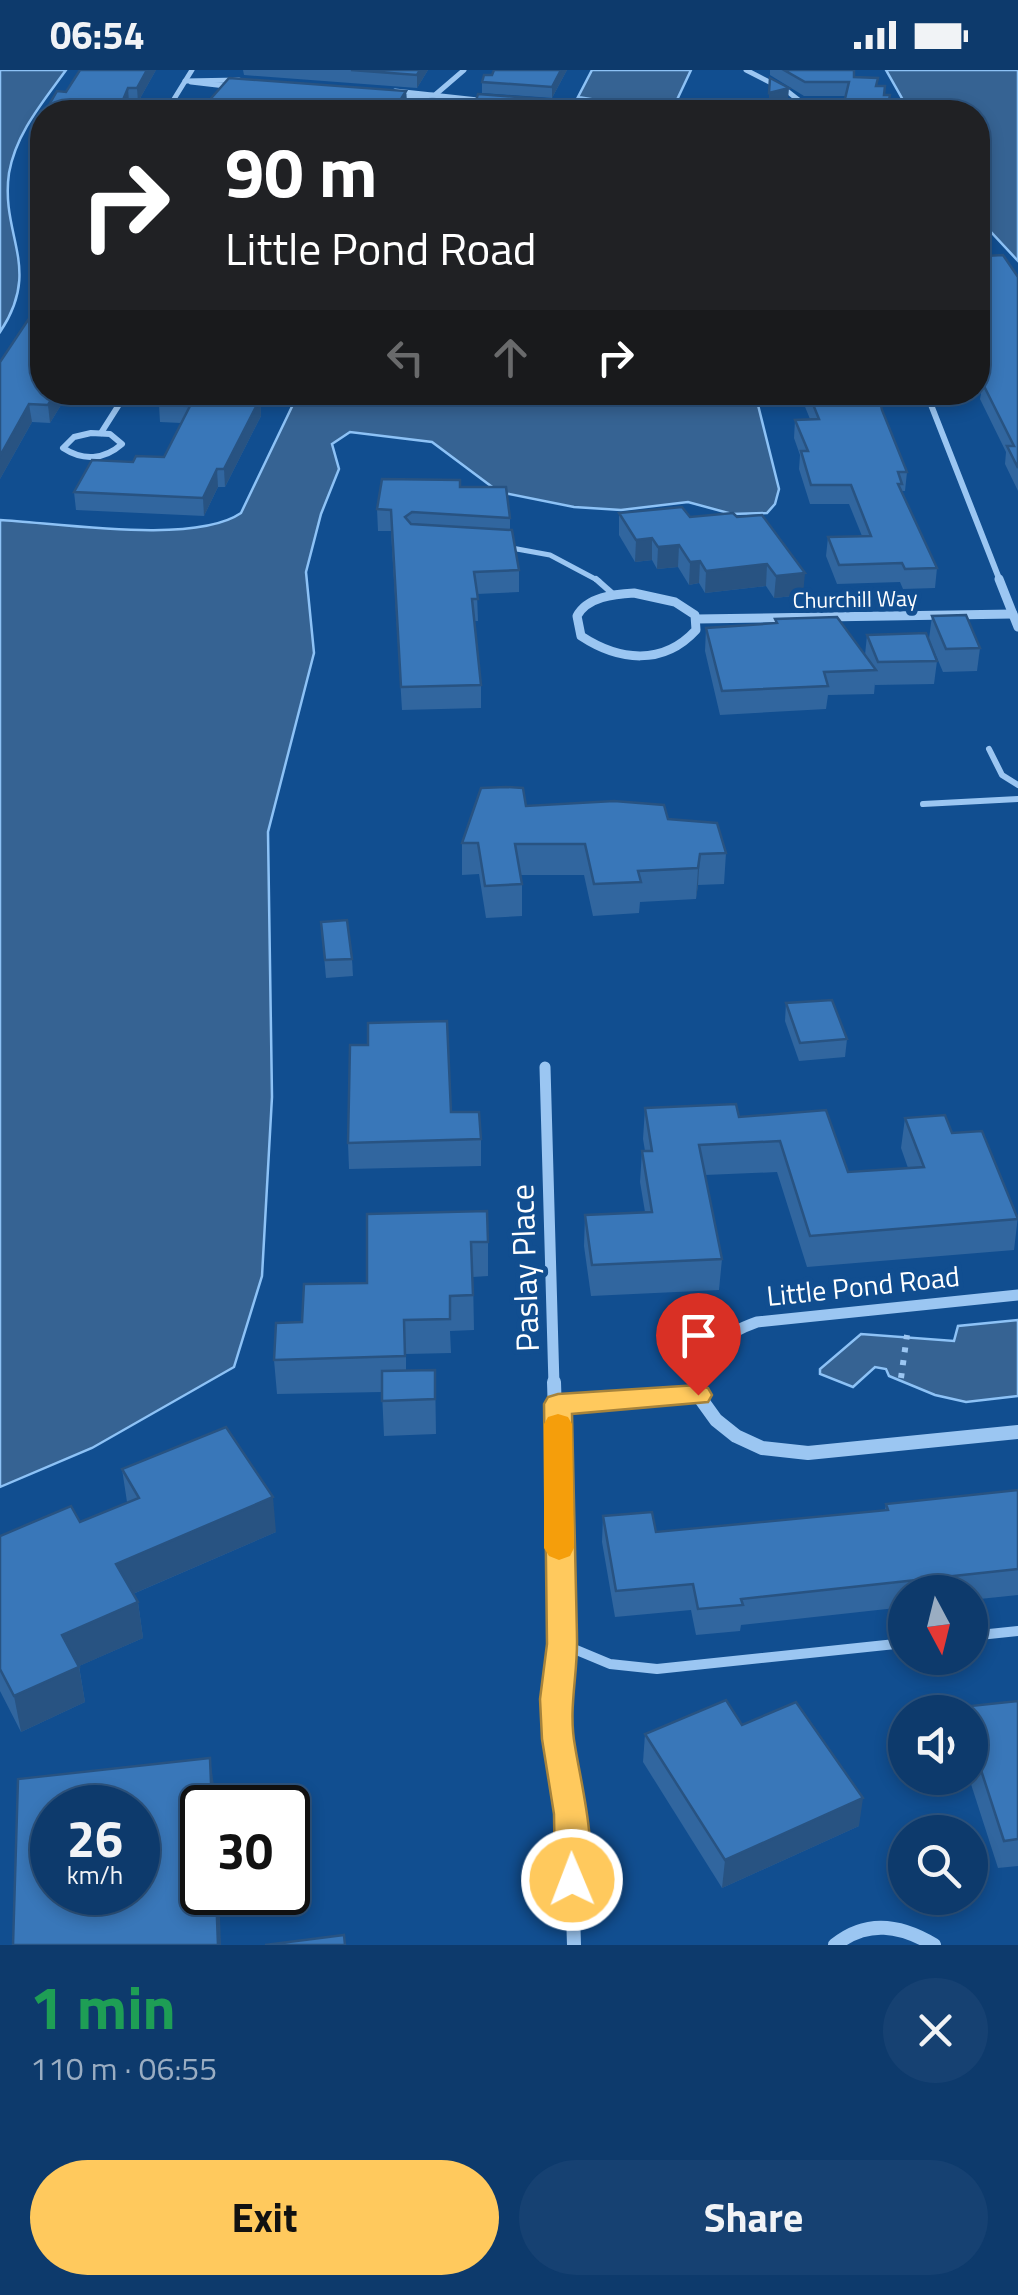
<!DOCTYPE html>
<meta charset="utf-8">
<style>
body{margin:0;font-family:"Titillium Web",sans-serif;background:#164172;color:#f1f3f6;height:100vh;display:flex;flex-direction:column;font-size:38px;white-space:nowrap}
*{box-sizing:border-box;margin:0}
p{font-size:32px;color:#9aadc2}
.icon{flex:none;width:55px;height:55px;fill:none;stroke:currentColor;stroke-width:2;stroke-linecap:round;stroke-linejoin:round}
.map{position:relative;height:1875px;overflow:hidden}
.panel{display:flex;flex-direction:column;background:#0d3a6c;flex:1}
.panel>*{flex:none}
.banner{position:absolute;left:30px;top:30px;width:960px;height:305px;border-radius:40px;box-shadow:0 5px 15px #0003,0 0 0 2px #2d547f;background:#202124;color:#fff;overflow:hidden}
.needle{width:65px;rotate:173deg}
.tools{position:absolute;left:888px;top:1505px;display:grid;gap:20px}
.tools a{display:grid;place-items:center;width:100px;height:100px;border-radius:50%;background:#0d3a6c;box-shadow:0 5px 15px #0003,0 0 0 2px #2d547f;font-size:50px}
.speed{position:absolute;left:30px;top:1715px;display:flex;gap:20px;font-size:50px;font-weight:700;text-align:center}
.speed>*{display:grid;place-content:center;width:130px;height:130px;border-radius:50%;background:#0d3a6c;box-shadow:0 5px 15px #0003,0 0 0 2px #2d547f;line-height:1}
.speed small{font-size:25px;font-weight:400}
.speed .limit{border:5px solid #111;border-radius:15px;background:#fff;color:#111}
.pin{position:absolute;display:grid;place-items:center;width:85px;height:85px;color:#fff;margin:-102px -42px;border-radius:50% 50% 50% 0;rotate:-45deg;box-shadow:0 0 10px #0007}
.pin .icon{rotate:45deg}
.me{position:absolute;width:110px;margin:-55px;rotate:359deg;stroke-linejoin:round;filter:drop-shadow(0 0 8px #0008)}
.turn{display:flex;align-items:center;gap:35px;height:210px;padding:0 30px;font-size:45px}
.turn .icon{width:130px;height:130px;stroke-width:2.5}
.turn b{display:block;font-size:70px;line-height:85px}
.lanes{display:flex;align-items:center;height:95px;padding:0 30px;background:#0003;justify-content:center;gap:50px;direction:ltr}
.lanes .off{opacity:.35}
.round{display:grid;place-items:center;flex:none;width:105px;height:105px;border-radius:52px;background:#164172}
.headline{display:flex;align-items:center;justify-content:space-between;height:170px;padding:0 30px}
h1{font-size:60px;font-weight:700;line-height:75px;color:#1e9e55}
.cta{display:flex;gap:20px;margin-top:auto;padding:20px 30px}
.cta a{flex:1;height:115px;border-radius:60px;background:#ffc95d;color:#111;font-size:40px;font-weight:700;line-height:115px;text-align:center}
.cta a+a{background:#164172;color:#f1f3f6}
.status{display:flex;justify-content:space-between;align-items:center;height:70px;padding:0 50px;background:#0d3a6c;direction:ltr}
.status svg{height:28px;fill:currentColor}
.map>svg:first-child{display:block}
.water{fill:#366393;stroke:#8dc2f6;stroke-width:2.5}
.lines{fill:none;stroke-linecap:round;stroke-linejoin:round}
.path{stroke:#9bc6f2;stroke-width:6;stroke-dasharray:5 8;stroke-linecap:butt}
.lane-far2{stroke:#9bc6f2;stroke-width:5}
.lane-far1{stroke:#9bc6f2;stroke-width:6}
.lane{stroke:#9bc6f2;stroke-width:10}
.street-far4{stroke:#9bc6f2;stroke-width:5}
.street-far3{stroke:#9bc6f2;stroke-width:6}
.street-far2{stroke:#9bc6f2;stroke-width:9}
.street-far1{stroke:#9bc6f2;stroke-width:11}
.street{stroke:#9bc6f2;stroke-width:14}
.wall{fill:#31669f}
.shaded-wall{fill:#285382}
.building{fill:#3977b9;stroke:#285382;stroke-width:2.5;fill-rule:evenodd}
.route{fill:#ffc95d;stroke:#a6833c;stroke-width:2.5}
.slow{fill:#f59e0b}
.labels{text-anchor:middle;stroke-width:10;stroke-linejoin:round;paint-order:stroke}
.far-street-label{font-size:22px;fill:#fff;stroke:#114e90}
.street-label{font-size:28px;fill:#fff;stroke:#114e90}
.near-street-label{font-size:32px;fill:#fff;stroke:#114e90}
</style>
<div class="status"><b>06:54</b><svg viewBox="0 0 49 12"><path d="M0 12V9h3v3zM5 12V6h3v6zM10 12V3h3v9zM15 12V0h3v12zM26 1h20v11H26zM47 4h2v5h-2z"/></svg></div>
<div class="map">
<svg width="1018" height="1875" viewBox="0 0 1018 1875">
<rect width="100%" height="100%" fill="#114e90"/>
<g class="water">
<path d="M0 0H66C43 32 16 63 9 103 0 166 43 198 0 262Z"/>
<polygon points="592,0 691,0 675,34 640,35 635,42 610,42 615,33 578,27"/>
<polygon points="886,0 1018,0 1018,191 978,148 978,42 915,42 907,37"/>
<path d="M299 322 755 323 779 419 775 434 767 443 732 444 688 432 621 440 574 437 499 422 432 372 350 362 332 374 339 399 321 444 306 502 314 583 268 762 272 1027 262 1206 234 1297 92 1378 0 1417V450C58 453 195 475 241 443Z"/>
<polygon points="1018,1250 1018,1326 966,1332 935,1325 889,1306 886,1299 875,1297 853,1317 820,1304 820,1299 861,1264 954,1271 958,1256"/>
</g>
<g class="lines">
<polyline class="path" points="901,1308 907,1265"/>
<polyline class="lane-far2" points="506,477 550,485 599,511"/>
<g class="lane-far1">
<polyline points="596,509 613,524"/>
<polyline points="989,679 1002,705 1018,715"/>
<polyline points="923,734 1018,729"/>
</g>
<g class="lane">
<polyline points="970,1566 1018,1561"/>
<polyline points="562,1574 610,1594 657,1599 905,1573"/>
</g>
<g class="street-far4">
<polyline points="746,0 787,21 814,42"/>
<polyline points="185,11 239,10"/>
<polyline points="191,12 234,17"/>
<polyline points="395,21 487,31"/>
<polyline points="395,28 435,25 464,0"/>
<polyline points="534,34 646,42"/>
<polyline points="166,42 192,0"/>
</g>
<g class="street-far3">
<polyline points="926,322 1000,511"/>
<path d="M91 363 110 364 122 374C104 390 83 391 63 378L74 367Z"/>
<polyline points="101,363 127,322"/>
</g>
<g class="street-far2">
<polyline points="999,509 1018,557"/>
<path d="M634 523 675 532 695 545 696 560C663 596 619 591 581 566L577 546C587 527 614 524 634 523Z"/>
<polyline points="697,549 1013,544"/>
</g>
<g class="street-far1">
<polyline points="545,997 554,1315"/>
<path d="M700 1315C706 1278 723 1264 757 1252L1018 1225"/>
</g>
<g class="street">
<polyline points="554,1312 562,1574 556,1629 557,1669 570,1744 574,1875"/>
<polyline points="700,1312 698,1325 716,1350 736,1366 762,1378 808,1383 1018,1362"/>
<polyline points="558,1335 698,1325"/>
<path d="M835 1875C867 1849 901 1855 934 1875"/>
</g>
</g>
<g class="wall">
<polygon points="156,0 138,32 129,32 66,22"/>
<polygon points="243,0 428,0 417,18 244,5"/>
<polygon points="494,0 567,0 552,28 482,23 482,12 492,5"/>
<polygon points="770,0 854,0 854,7 877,16 885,25 888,41 901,42 843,42 846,26 804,26 770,5"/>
<polygon points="406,21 407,35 402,42 199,42"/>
<polygon points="42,46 42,141 33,141 31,126 40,80 34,80 32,65"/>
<polygon points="978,177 985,186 1018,207 1018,421 1005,394 1006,382 980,329 981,324 978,318"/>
<polygon points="40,248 69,322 50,353 32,352 0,409 0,292"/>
<polygon points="166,322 260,322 257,328 260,329 261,346 225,417 218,417 204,446 76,440 74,422 133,392 164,387 181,353 160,352 159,335"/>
<polygon points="799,322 878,322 882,340 907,402 905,421 901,421 937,498 935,518 903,519 900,512 837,514 826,486 828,467 862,466 849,434 810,434 799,399 800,385 794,368 795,350 810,349"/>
<polygon points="461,417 510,448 510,460 519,500 519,522 477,524 478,551 474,551 481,615 481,638 402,640 391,461 378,461 377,439"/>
<polygon points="619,443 690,447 733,443 803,525 774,528 766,516 705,523 699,513 689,515 678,497 657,499 652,490 635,492 619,465"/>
<polygon points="932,546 980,578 977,601 943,602 929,569"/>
<polygon points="775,549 865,585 867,565 937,591 934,614 875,615 875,613 874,624 828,625 826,639 720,645 705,581 706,558 775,554"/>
<polygon points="526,736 668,749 726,783 724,814 698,815 696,829 640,832 639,843 593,846 584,805 521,805 522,814 522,846 486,848 479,804 462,805 462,773"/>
<polygon points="321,852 352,889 353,906 326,908"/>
<polygon points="786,933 847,969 845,987 799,991 785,951"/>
<polygon points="645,1038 739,1047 848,1102 908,1098 901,1078 905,1048 952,1063 1018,1146 1014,1180 807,1197 777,1102 705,1105 722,1189 719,1220 591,1226 584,1176 585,1145 645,1142 640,1112 642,1081 645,1081 643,1069"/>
<polygon points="451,1042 481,1069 481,1096 349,1099 348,1073"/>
<polygon points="367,1144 488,1172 488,1206 473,1207 474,1260 450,1261 451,1283 406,1284 406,1301 435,1300 436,1364 384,1366 382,1322 277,1324 274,1290 302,1252 367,1213"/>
<polygon points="122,1399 276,1462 133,1524 138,1532 143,1568 79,1596 85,1632 21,1662 0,1621 0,1466 80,1452 127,1432"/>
<polygon points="1018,1420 1018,1525 970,1530 970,1522 905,1522 905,1537 741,1555 740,1561 696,1565 691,1540 615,1547 602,1472 603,1446 656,1462 885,1440 886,1434"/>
<polygon points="1018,1631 1018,1796 998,1798 969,1708 970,1642 960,1642 961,1637"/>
<polygon points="742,1655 859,1756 722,1818 643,1692 645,1664"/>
</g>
<g class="shaded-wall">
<polygon points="147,0 156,0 138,32 137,18"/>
<polygon points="420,0 428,0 417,18 417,5"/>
<polygon points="561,0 567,0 552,28 552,17"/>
<polygon points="128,18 129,32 125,42 118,42"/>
<polygon points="789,18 788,30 769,34 769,23"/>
<polygon points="406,21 407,35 402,42 393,42"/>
<polygon points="545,29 544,42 538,42"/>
<polygon points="290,38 291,42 263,42"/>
<polygon points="56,322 69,322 50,353 48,335"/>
<polygon points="250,322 260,322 249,345 248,328"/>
<polygon points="260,329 261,346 225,417 224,399"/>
<polygon points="29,334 32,352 0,409 0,386"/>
<polygon points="217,399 218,417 204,446 203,428"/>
<polygon points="652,468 652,490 635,492 636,470"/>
<polygon points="679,475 678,497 657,499 658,477"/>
<polygon points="700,491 699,513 689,515 690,492"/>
<polygon points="767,494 766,516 705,523 706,501"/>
<polygon points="805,503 803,525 774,528 776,506"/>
<polygon points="700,784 698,815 696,829 698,798"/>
<polygon points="273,1427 276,1462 121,1529 116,1494"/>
<polygon points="138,1532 143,1568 68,1601 62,1565"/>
<polygon points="79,1597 85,1632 21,1662 14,1626"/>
<polygon points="210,1688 215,1723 215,1738 212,1738"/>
<polygon points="863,1728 859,1756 722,1818 725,1790"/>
<polygon points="216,1822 219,1822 221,1875 218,1875"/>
</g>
<g class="building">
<polygon points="80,0 147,0 137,18 128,18 118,42 45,42 57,21 66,22"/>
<polygon points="351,0 420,0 417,5"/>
<polygon points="494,0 561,0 552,17 482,12 484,5 492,5"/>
<polygon points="784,0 854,0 854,7 878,8 876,16 885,16 884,25 890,25 887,41 901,42 845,42 844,33 849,12 805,12"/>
<polygon points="229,8 406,21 393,42 290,38 263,42 199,42"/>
<polygon points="770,8 789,18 769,23"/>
<polygon points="478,24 545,29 538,42 462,42 468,33 475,34"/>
<polygon points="42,46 42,64 32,65"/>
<polygon points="42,66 42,125 31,126"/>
<polygon points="42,144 42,322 56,322 48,335 29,334 0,386 0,292 30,247 40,248"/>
<polygon points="978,177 985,186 1003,185 1018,207 1018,398 1007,376 1014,376 982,312 986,312 978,298"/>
<polygon points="166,322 250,322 248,328 260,329 224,399 217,399 203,428 74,422 92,390 133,392 136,386 164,387 190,336 159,335"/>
<polygon points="808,322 878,322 882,340 907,402 898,402 902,414 898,414 937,498 905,499 902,493 839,495 828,467 871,466 851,415 811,415 801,381 808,381 795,350 819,349"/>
<polygon points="382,409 460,410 460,417 506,417 510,448 412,442 405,447 411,454 512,460 519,500 474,502 478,529 472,529 481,615 401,617 391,440 377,439"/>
<polygon points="682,437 690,447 733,443 737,447 762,445 805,503 776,506 767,494 706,501 700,491 690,492 679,475 658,477 652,468 636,470 619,443"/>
<polygon points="966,545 980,578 946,579 932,546"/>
<polygon points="837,547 876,600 824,602 828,616 722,621 706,558 777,553 775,549"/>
<polygon points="926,563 937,591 878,592 867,565"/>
<polygon points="506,717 523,718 526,736 614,731 664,735 668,749 717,753 726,783 700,784 698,798 638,801 641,812 594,814 585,774 515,774 522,814 485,816 478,773 462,773 481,718"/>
<polygon points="347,850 352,889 325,890 321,852"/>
<polygon points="832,930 847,969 800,973 786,933"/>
<polygon points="447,951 451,1042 479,1042 481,1069 348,1073 350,975 368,975 368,953"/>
<polygon points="736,1034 739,1047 826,1040 848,1102 924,1097 905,1048 945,1045 952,1063 982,1061 1018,1149 810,1166 780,1071 699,1075 722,1189 592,1195 585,1145 652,1142 642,1081 652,1081 645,1038"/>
<polygon points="487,1141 488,1172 471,1172 473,1225 450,1226 450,1249 404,1250 405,1286 274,1290 276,1253 302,1252 304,1214 367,1213 367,1144"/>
<polygon points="435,1300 435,1329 382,1331 382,1301"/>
<polygon points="226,1357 273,1427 116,1494 138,1532 62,1565 79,1597 14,1626 0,1599 0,1466 71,1436 80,1452 139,1428 122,1399"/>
<polygon points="1018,1420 1018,1499 741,1529 743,1535 698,1539 693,1514 616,1521 603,1446 652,1442 656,1462 888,1440 886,1434"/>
<polygon points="726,1630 742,1655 796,1632 863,1728 725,1790 645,1664"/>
<polygon points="1018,1631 1018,1769 1004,1771 970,1666 970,1642 962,1642 961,1637"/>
<path d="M210 1688 212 1738H202V1822H216L218 1875H13L18 1709ZM52 1738H138V1822H52Z"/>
<polygon points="344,1865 345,1875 265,1875"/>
</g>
<path class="route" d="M698 1315 708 1318 712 1325 708 1332 572 1344C573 1418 576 1493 577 1568 578 1604 568 1639 575 1676 581 1714 600 1785 584 1820L572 1825 560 1820 555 1810 554 1744 542 1669 540 1629 547 1574 544 1334 548 1327 558 1324Z"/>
<polygon class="slow" points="558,1344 568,1347 572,1354 574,1478 570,1486 559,1490 549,1486 544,1478 544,1354 548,1347"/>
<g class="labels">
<g class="far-street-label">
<text transform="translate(855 529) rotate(-1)" y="8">Churchill Way</text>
</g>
<g class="street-label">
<text transform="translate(863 1216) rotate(-6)" y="10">Little Pond Road</text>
</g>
<g class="near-street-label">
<text transform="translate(525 1198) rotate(-92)" y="11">Paslay Place</text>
</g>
</g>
</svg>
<div class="tools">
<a><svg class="needle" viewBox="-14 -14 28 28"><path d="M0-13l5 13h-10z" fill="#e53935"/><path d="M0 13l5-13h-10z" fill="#9aadc2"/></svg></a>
<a><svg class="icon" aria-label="sound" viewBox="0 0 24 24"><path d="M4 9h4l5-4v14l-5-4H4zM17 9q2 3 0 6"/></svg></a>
<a><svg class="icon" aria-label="search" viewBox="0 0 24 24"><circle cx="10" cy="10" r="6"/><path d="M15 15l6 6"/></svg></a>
</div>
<div class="speed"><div>26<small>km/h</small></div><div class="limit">30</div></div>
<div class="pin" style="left:698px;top:1325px;background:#d93025"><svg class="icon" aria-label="arrive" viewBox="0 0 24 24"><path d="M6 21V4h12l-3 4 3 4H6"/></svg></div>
<svg class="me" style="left:572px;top:1810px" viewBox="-20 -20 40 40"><circle r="17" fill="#ffc95d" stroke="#fff" stroke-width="3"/><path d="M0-11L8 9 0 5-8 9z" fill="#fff"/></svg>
<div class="banner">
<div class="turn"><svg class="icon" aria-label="right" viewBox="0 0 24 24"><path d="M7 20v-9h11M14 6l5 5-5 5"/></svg><div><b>90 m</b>Little Pond Road</div></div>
<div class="lanes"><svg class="icon off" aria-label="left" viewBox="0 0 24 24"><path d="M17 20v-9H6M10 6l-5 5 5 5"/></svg><svg class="icon off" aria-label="ahead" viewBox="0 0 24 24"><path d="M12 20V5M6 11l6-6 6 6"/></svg><svg class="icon" aria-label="right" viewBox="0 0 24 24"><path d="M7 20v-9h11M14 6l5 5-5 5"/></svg></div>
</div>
</div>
<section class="panel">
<div class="headline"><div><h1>1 min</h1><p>110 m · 06:55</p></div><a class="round"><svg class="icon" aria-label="close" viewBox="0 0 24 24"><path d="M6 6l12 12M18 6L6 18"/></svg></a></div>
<div class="cta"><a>Exit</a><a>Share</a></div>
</section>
